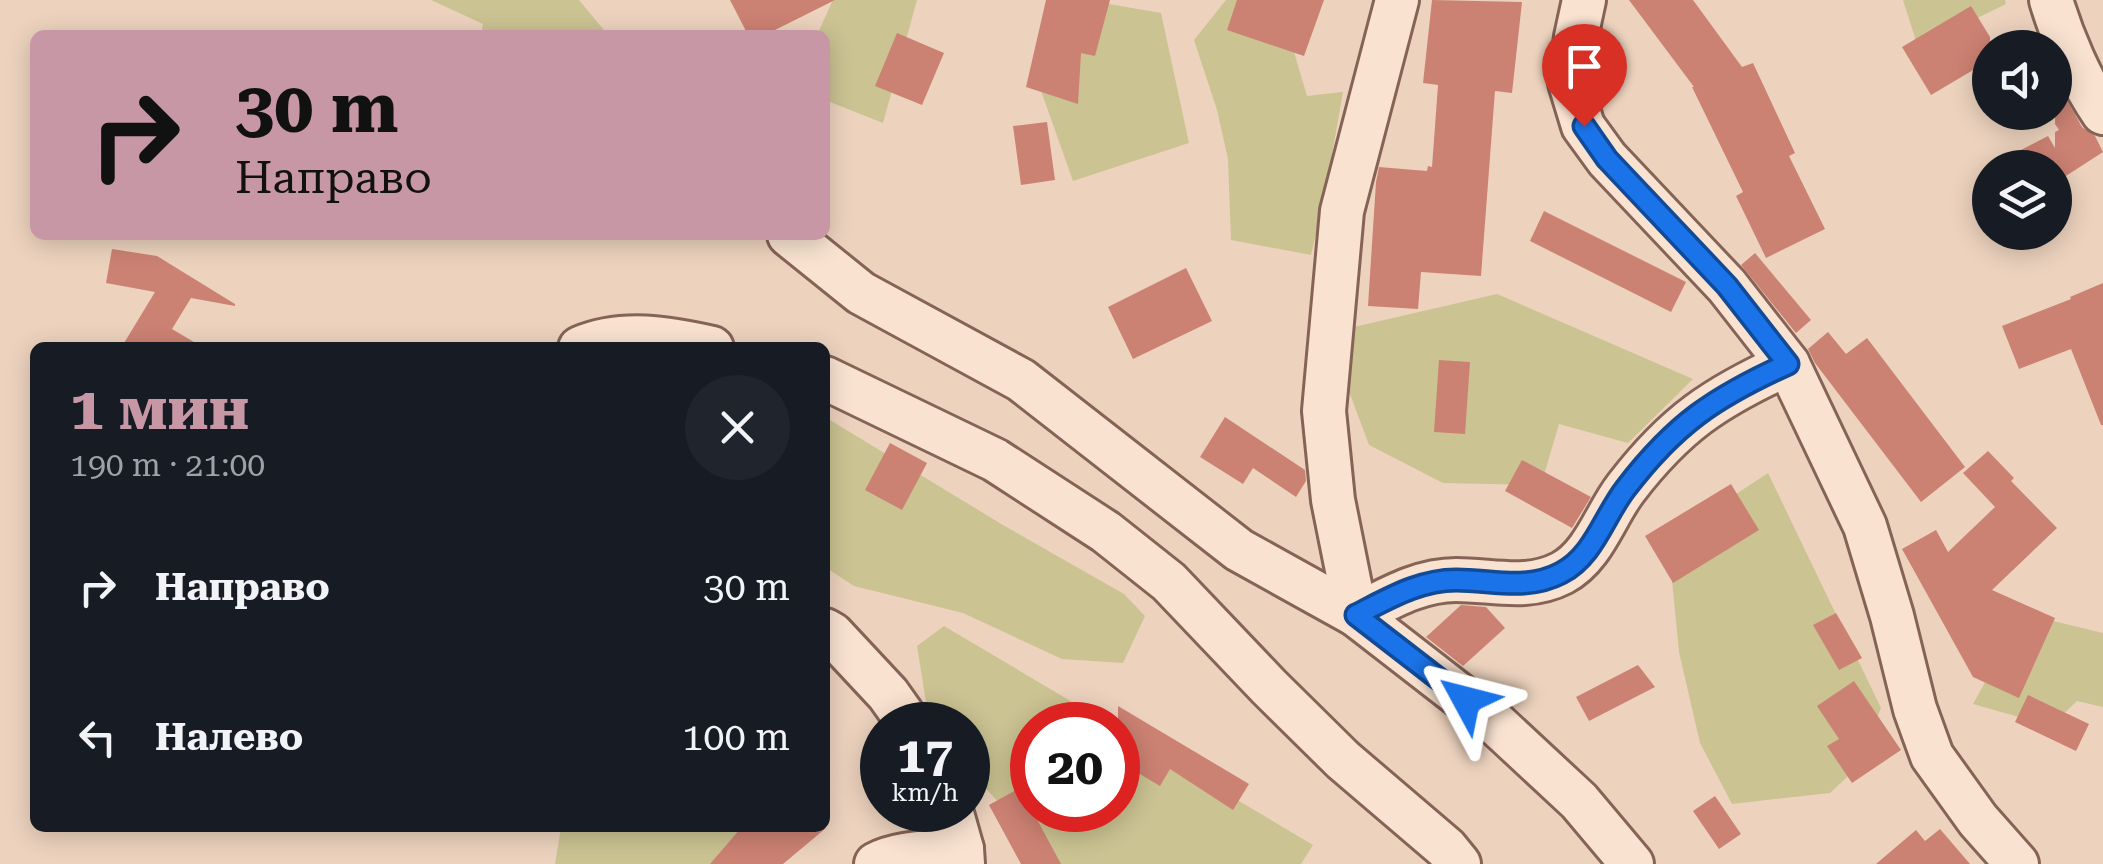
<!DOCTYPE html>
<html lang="ru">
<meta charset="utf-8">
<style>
body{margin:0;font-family:"Roboto Serif",serif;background:#20242c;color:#f1f3f6;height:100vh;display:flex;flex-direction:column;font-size:38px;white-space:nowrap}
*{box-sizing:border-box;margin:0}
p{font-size:32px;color:#9ea1a6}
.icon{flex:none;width:55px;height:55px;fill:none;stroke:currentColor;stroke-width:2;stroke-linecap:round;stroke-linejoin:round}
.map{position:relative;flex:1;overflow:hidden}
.sheet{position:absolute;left:30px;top:342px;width:800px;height:490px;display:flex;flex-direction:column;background:#171b24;border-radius:15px;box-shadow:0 5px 25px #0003}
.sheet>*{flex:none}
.hud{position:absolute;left:30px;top:30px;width:800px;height:210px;border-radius:15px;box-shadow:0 5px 25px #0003;background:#c797a5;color:#111;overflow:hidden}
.controls{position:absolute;left:1972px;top:30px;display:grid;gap:20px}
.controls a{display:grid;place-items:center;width:100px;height:100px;border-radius:50%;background:#171b24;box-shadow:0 5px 25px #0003;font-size:50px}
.speed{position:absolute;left:860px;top:702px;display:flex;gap:20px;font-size:50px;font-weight:700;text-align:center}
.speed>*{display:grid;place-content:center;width:130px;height:130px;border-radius:50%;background:#171b24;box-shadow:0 5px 25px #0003;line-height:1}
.speed small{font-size:25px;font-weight:400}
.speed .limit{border:15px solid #d22;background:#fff;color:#111}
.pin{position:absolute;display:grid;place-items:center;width:85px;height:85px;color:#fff;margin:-102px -42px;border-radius:50% 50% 50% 0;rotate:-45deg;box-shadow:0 0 10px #0007}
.pin .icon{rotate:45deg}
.me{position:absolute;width:110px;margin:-55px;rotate:308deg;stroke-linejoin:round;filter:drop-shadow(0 0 8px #0008)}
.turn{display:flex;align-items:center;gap:35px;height:210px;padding:0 40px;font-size:45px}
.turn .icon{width:130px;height:130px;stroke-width:2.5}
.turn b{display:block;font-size:70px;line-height:85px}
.round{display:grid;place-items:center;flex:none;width:105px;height:105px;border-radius:52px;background:#20242c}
.headline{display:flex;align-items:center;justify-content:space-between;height:170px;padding:0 40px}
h1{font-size:60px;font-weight:700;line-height:75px;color:#c797a5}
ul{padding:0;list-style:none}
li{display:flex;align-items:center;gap:30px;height:150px;padding:0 40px}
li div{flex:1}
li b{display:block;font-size:38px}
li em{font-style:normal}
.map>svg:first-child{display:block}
.green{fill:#cbc392}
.building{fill:#cc8273}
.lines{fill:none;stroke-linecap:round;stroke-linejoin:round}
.minor-casing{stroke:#856457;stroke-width:48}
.minor{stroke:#f9e2d0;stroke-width:42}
.route-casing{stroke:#114b97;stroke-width:25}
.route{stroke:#1a73e8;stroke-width:18}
</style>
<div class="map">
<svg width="2103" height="864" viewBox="0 0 2103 864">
<rect width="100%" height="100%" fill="#edd3be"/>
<g class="green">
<polygon points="431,0 579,0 608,35 481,35 483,24"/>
<polygon points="833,0 917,0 883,123 825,100 825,35 817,35"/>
<polygon points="1086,0 1161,13 1189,143 1073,181 1034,71"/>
<polygon points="1226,0 1245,0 1289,35 1307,96 1343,92 1324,200 1311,255 1231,240 1228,159 1217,110 1194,40"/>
<polygon points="1903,0 2005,0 2006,4 1918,47"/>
<polygon points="1497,294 1693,379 1628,443 1559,424 1541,485 1443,483 1369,445 1344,378 1354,327"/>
<polygon points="825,417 1003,525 1124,594 1145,616 1123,663 1062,659 963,613 854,586 825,567"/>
<polygon points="1768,473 1881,708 1859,766 1830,793 1732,804 1700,743 1679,652 1668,539"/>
<polygon points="2024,612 2037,617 2103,633 2103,707 2077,701 2051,726 1973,704"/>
<polygon points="944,626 1111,725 1032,725 1032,810 1118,810 1118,729 1313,845 1301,864 1057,864 973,775 968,766 968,725 941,725 926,702 917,646"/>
<polygon points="561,828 773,828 753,864 555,864"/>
</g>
<g class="building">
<polygon points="730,0 835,0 765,35 748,35"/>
<polygon points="1046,0 1110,0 1095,56 1081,53 1078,104 1026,87"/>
<polygon points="1237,0 1324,0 1304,56 1227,30"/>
<polygon points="1432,0 1522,2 1512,93 1495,91 1481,276 1421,272 1418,309 1368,306 1376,182 1379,167 1427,171 1428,166 1432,167 1438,85 1423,83"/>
<polygon points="1629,0 1693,0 1742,67 1753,63 1795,153 1789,156 1825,229 1766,258 1736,196 1743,192 1692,87 1694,87"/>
<polygon points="1971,6 1990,37 1990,60 1931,95 1902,47"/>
<polygon points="897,33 944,53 922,105 875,86"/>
<polygon points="2055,79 2082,127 2095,136 2103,152 2055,183 2055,168 1986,168 2048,136 2055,148 2055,132 2059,130 2055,124"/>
<polygon points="1047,122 1055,180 1021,185 1013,126"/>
<polygon points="1544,211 1686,282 1671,312 1530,241"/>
<polygon points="112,249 157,256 235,304 235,306 191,298 172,329 204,348 121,348 155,292 106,283"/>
<polygon points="1755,253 1811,320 1796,333 1741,265"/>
<polygon points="1186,268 1212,321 1133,359 1108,307"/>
<polygon points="2103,283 2103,425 2101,425 2071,349 2019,369 2002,326 2071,299 2070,297"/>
<polygon points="1828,332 1846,354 1867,338 1965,467 1921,502 1815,363 1808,349"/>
<polygon points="1439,360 1470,362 1465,434 1434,432"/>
<polygon points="1225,417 1305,470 1306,481 1296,497 1253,468 1243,484 1200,457"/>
<polygon points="890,443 927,463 902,510 865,490"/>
<polygon points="1988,451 2014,478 2011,481 2057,528 1992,590 2055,618 2019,698 1973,677 1902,549 1936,530 1948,552 1995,507 1963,473"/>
<polygon points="1522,460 1591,497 1572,528 1505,491"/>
<polygon points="1731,484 1759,530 1673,583 1645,536"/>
<polygon points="1461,605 1486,607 1505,628 1463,666 1426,637"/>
<polygon points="1836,613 1862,658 1839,670 1813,625"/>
<polygon points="1638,665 1655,687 1589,721 1576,697"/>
<polygon points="1854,681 1901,750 1852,783 1827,746 1839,739 1817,706"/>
<polygon points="2028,695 2089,724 2076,751 2015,722"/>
<polygon points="1118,706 1249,784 1233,810 1170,769 1160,786 1118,761"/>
<polygon points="1020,788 1061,864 1021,864 989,805"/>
<polygon points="1715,796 1741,834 1719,849 1693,811"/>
<polygon points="741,828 826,828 783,864 710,864"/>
<polygon points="1940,829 1970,864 1876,864 1916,830 1925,841"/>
</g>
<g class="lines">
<defs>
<g id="minor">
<path d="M1397 0 1342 211 1324 411 1333 500 1356 615C1388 599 1419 580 1456 580 1493 580 1527 591 1562 573 1594 556 1605 515 1626 488 1675 424 1715 397 1788 364"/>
<polyline points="1584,0 1576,37 1570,83 1583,126 1607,159 1727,286 1788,364 1865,526 1892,616 1915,709 1932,756 1978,820 2017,864"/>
<path d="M2051 0C2062 37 2081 82 2103 113"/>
<polyline points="789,235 861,293 1021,380 1239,550 1356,615 1494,722 1579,801 1632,864"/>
<path d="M580 348C622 330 669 338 712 348"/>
<polyline points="825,378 995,460 1106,532 1169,582 1269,687 1343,760 1446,848 1459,864"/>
<polyline points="825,630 832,634 888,694 910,725"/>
<polyline points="951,810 962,849 963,864"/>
<path d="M876 864C900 851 935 853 962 849"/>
</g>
</defs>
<use href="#minor" class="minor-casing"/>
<use href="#minor" class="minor"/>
</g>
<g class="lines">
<defs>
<path id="route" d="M1466 700 1356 615C1388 599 1419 580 1456 580 1493 580 1527 591 1561 573 1594 556 1604 516 1626 488 1675 424 1715 397 1788 364L1727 286 1607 159 1584 126"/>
</defs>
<use href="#route" class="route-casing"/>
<use href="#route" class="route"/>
</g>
</svg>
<div class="controls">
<a><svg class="icon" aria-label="sound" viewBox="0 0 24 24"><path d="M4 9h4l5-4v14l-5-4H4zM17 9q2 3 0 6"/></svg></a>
<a><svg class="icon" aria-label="layers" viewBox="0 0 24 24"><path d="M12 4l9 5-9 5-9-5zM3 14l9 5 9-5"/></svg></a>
</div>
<div class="speed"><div>17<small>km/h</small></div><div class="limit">20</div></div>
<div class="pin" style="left:1584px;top:126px;background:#d93025"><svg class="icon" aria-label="arrive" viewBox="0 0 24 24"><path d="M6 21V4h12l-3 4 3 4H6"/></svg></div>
<svg class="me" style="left:1466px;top:700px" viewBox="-20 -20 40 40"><path d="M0-17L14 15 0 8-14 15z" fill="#1a73e8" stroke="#fff" stroke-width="4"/></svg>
<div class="hud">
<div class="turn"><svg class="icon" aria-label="right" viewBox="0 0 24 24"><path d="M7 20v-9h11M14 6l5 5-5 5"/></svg><div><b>30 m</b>Направо</div></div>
</div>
<section class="sheet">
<div class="headline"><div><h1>1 мин</h1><p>190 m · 21:00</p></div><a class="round"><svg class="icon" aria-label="close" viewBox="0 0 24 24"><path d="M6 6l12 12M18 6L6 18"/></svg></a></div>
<ul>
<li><svg class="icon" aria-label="right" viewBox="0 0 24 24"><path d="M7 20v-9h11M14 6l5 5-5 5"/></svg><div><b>Направо</b></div><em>30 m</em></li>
<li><svg class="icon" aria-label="left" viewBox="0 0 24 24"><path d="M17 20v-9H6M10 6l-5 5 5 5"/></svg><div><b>Налево</b></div><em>100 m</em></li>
</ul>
</section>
</div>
